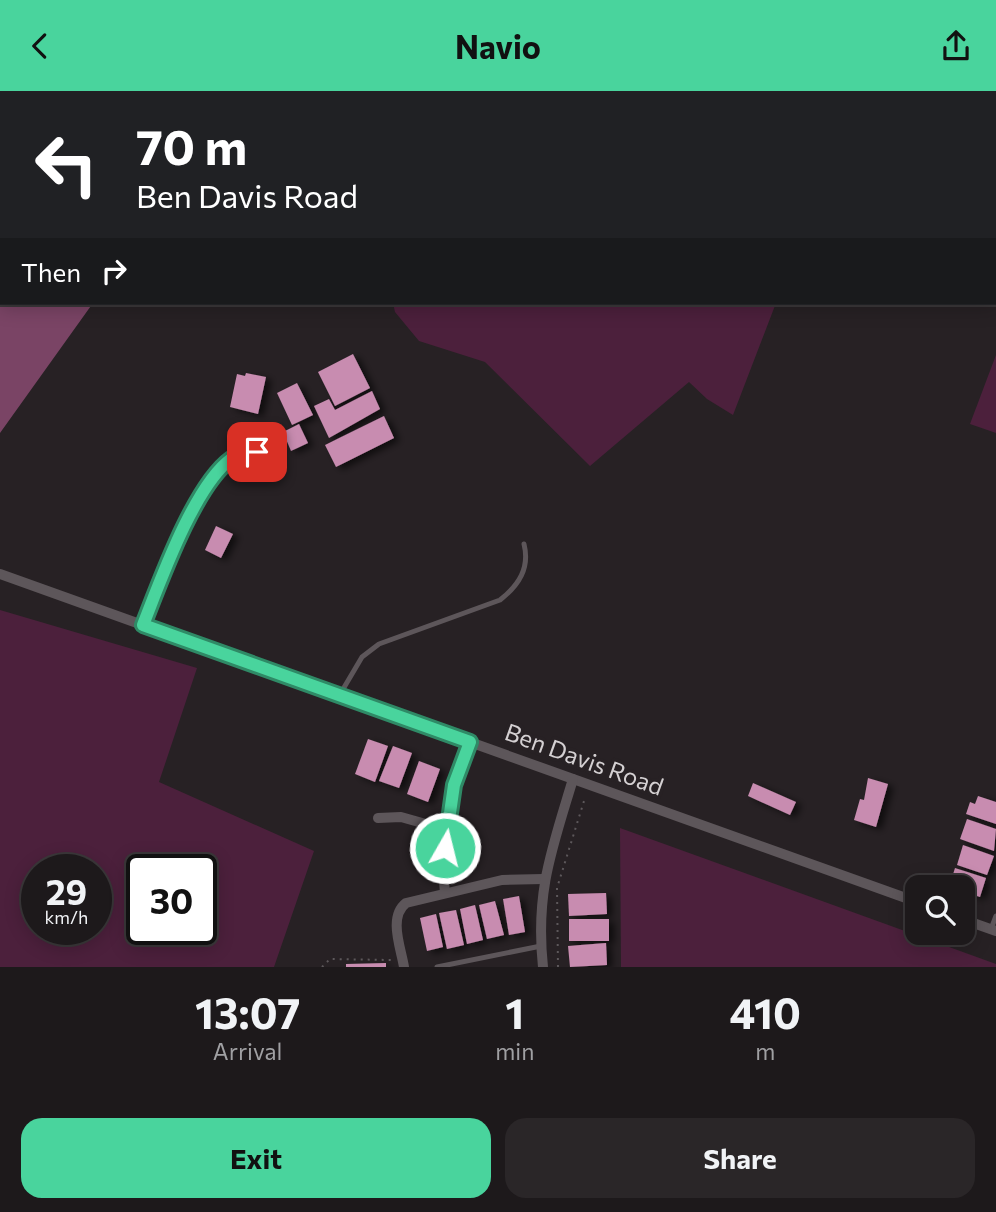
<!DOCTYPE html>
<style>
body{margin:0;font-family:Commissioner,sans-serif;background:#2a2628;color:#f1f3f6;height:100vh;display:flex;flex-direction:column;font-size:26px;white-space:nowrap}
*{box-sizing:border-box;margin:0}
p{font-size:23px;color:#a0a0a3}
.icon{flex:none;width:38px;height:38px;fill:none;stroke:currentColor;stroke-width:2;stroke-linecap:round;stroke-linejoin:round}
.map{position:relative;height:876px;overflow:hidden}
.panel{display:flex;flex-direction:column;background:#1d191b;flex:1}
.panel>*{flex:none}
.banner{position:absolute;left:0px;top:0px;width:998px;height:214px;box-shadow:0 4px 18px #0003,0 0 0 2px #3b383a;background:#202124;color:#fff;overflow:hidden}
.tools{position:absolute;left:905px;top:784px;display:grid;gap:14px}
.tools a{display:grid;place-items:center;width:70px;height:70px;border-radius:14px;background:#1d191b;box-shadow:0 4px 18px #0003,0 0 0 2px #3b383a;font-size:35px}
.speed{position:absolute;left:21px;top:763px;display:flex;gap:14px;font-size:35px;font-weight:700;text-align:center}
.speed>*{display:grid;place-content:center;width:91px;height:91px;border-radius:50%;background:#1d191b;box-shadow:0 4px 18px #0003,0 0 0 2px #3b383a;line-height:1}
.speed small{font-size:18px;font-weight:400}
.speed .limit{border:4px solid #111;border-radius:10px;background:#fff;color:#111}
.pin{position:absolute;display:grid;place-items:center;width:60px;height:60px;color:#fff;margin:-30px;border-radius:14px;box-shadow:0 4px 10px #0006}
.me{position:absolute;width:77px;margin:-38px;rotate:8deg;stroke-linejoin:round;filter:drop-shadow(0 0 5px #0008)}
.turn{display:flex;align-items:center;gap:24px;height:147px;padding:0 21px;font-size:32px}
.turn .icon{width:91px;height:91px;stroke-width:2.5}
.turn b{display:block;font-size:49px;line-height:60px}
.then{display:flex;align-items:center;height:66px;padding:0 21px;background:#0003;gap:14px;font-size:26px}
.eta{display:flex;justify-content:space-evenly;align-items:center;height:119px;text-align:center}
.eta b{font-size:42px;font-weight:700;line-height:49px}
.action{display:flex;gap:14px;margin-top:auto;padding:14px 21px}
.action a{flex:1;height:80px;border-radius:21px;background:#49d49d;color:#111;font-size:28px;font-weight:700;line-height:80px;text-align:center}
.action a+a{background:#2a2628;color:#f1f3f6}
header{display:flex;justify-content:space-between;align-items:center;height:91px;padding:0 21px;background:#49d49d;color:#111;font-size:32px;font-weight:700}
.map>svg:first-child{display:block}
.green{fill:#4c203c;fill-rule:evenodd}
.forest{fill:#7a4465}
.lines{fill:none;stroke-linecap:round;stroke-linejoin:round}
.stream{stroke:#9a728b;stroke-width:3.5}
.building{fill:#c88cb0;filter:url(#shadow)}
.path{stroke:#5d585b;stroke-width:2;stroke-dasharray:2 5;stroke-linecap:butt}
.service{stroke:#5d565a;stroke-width:5}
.minor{stroke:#5d565a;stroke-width:10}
.primary{stroke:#ab6f94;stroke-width:16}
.route-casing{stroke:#2f8a66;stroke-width:18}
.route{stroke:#49d49d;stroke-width:12}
.labels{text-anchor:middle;stroke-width:7;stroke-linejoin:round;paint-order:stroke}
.street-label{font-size:24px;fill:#d4d0d2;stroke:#272124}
</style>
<header><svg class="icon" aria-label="back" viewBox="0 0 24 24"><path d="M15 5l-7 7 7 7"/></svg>Navio<svg class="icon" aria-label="share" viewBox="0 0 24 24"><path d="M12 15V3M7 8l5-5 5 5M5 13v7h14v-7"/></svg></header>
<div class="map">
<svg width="996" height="876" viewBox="0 0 996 876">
<defs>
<filter id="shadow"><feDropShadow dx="5.5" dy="3" stdDeviation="3.5" flood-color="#0009"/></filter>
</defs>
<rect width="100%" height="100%" fill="#272124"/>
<g class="green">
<polygon points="393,212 776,212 733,324 707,308 689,291 590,375 485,271 419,250 395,221"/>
<polygon points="996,264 996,342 970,333"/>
<path d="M0 519 197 577 159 691 314 760 274 876H0ZM37 779H96V838H37ZM142 779H201V838H142Z"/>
<polygon points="620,737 996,873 996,876 621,876"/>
</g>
<polygon class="forest" points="0,0 243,0 2,2 2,212 93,212 0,342"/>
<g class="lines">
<g class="stream">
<polyline points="353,2 354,0"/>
<polyline points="0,170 2,174"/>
</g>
</g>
<g class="building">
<polygon points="353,263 370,297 335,315 318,281"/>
<polygon points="246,282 266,286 258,323 230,316 237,283 245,285"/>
<polygon points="297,292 313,324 292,334 277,302"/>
<polygon points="372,300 380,318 329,347 314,315 329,308 335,319"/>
<polygon points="384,325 394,347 336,376 325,354"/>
<polygon points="299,333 308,352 291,360 283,341"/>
<polygon points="216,435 233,443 221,467 205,459"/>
<polygon points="368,648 388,655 375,691 355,683"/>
<polygon points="393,655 412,662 399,697 379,690"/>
<polygon points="419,670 440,678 428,711 407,703"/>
<polygon points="868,687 888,693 876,736 854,729 860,708 864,709"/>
<polygon points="753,692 796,711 790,724 748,705"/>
<polygon points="978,705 996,711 996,733 966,723 970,711 975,713"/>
<polygon points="967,728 996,738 994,760 960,748"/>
<polygon points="963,754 994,765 987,784 957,774"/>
<polygon points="955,777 986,787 980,806 962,800 962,796 949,796"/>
<polygon points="606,802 607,823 569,825 568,803"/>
<polygon points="519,805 525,841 509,844 503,808"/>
<polygon points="495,810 504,844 487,848 479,814"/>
<polygon points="475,814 483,849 467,853 460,818"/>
<polygon points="456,819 464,854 447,858 439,822"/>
<polygon points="436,823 443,856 427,860 420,827"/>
<rect x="569" y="828" width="40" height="22"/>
<polygon points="606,852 607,874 570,876 568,855"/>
<polygon points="386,872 386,876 346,876 346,873"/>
</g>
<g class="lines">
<g class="path">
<polyline points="322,876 330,868 391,869"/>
<polyline points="558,876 557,797 584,710"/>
</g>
<g class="service">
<polyline points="996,116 996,115"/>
<path d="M143 534C160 490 194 395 231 369 238 364 249 363 257 361"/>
<path d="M339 605 362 566 379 553 500 509C519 494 530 477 524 453"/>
<polyline points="991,838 996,825"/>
<polyline points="437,876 541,855"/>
</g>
<g class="minor">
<polyline points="0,483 917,811"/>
<polyline points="378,727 401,726 447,739"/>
<path d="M445 802C439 751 453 699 470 651"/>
<polyline points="962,828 996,840"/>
<path d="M404 876C401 857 388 826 406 812L502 789 543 788"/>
<path d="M543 876C535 801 552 758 573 688"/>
</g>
<polyline class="primary" points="927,0 936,2"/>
</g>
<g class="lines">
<defs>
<path id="route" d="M257 361C249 363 238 364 231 368 194 395 160 491 143 534L470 651 454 694 445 757"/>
</defs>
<use href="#route" class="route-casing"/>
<use href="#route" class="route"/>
</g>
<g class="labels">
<g class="street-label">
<text transform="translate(584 669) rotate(20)" y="8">Ben Davis Road</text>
</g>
</g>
</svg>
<div class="tools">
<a><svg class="icon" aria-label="search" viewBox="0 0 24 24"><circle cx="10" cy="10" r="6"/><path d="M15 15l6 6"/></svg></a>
</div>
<div class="speed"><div>29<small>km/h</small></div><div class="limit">30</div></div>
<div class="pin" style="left:257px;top:361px;background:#d93025"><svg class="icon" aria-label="arrive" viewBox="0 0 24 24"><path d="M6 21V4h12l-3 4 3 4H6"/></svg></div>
<svg class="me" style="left:445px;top:757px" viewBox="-20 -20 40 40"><circle r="17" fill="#49d49d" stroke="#fff" stroke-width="3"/><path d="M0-11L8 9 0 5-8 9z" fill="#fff"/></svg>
<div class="banner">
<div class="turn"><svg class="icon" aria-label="left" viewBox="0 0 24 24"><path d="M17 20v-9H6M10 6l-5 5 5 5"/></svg><div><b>70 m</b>Ben Davis Road</div></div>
<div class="then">Then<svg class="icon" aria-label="right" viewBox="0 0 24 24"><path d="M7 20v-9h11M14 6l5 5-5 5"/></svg></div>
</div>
</div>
<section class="panel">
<div class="eta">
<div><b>13:07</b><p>Arrival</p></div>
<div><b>1</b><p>min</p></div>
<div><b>410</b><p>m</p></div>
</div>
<div class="action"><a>Exit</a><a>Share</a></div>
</section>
